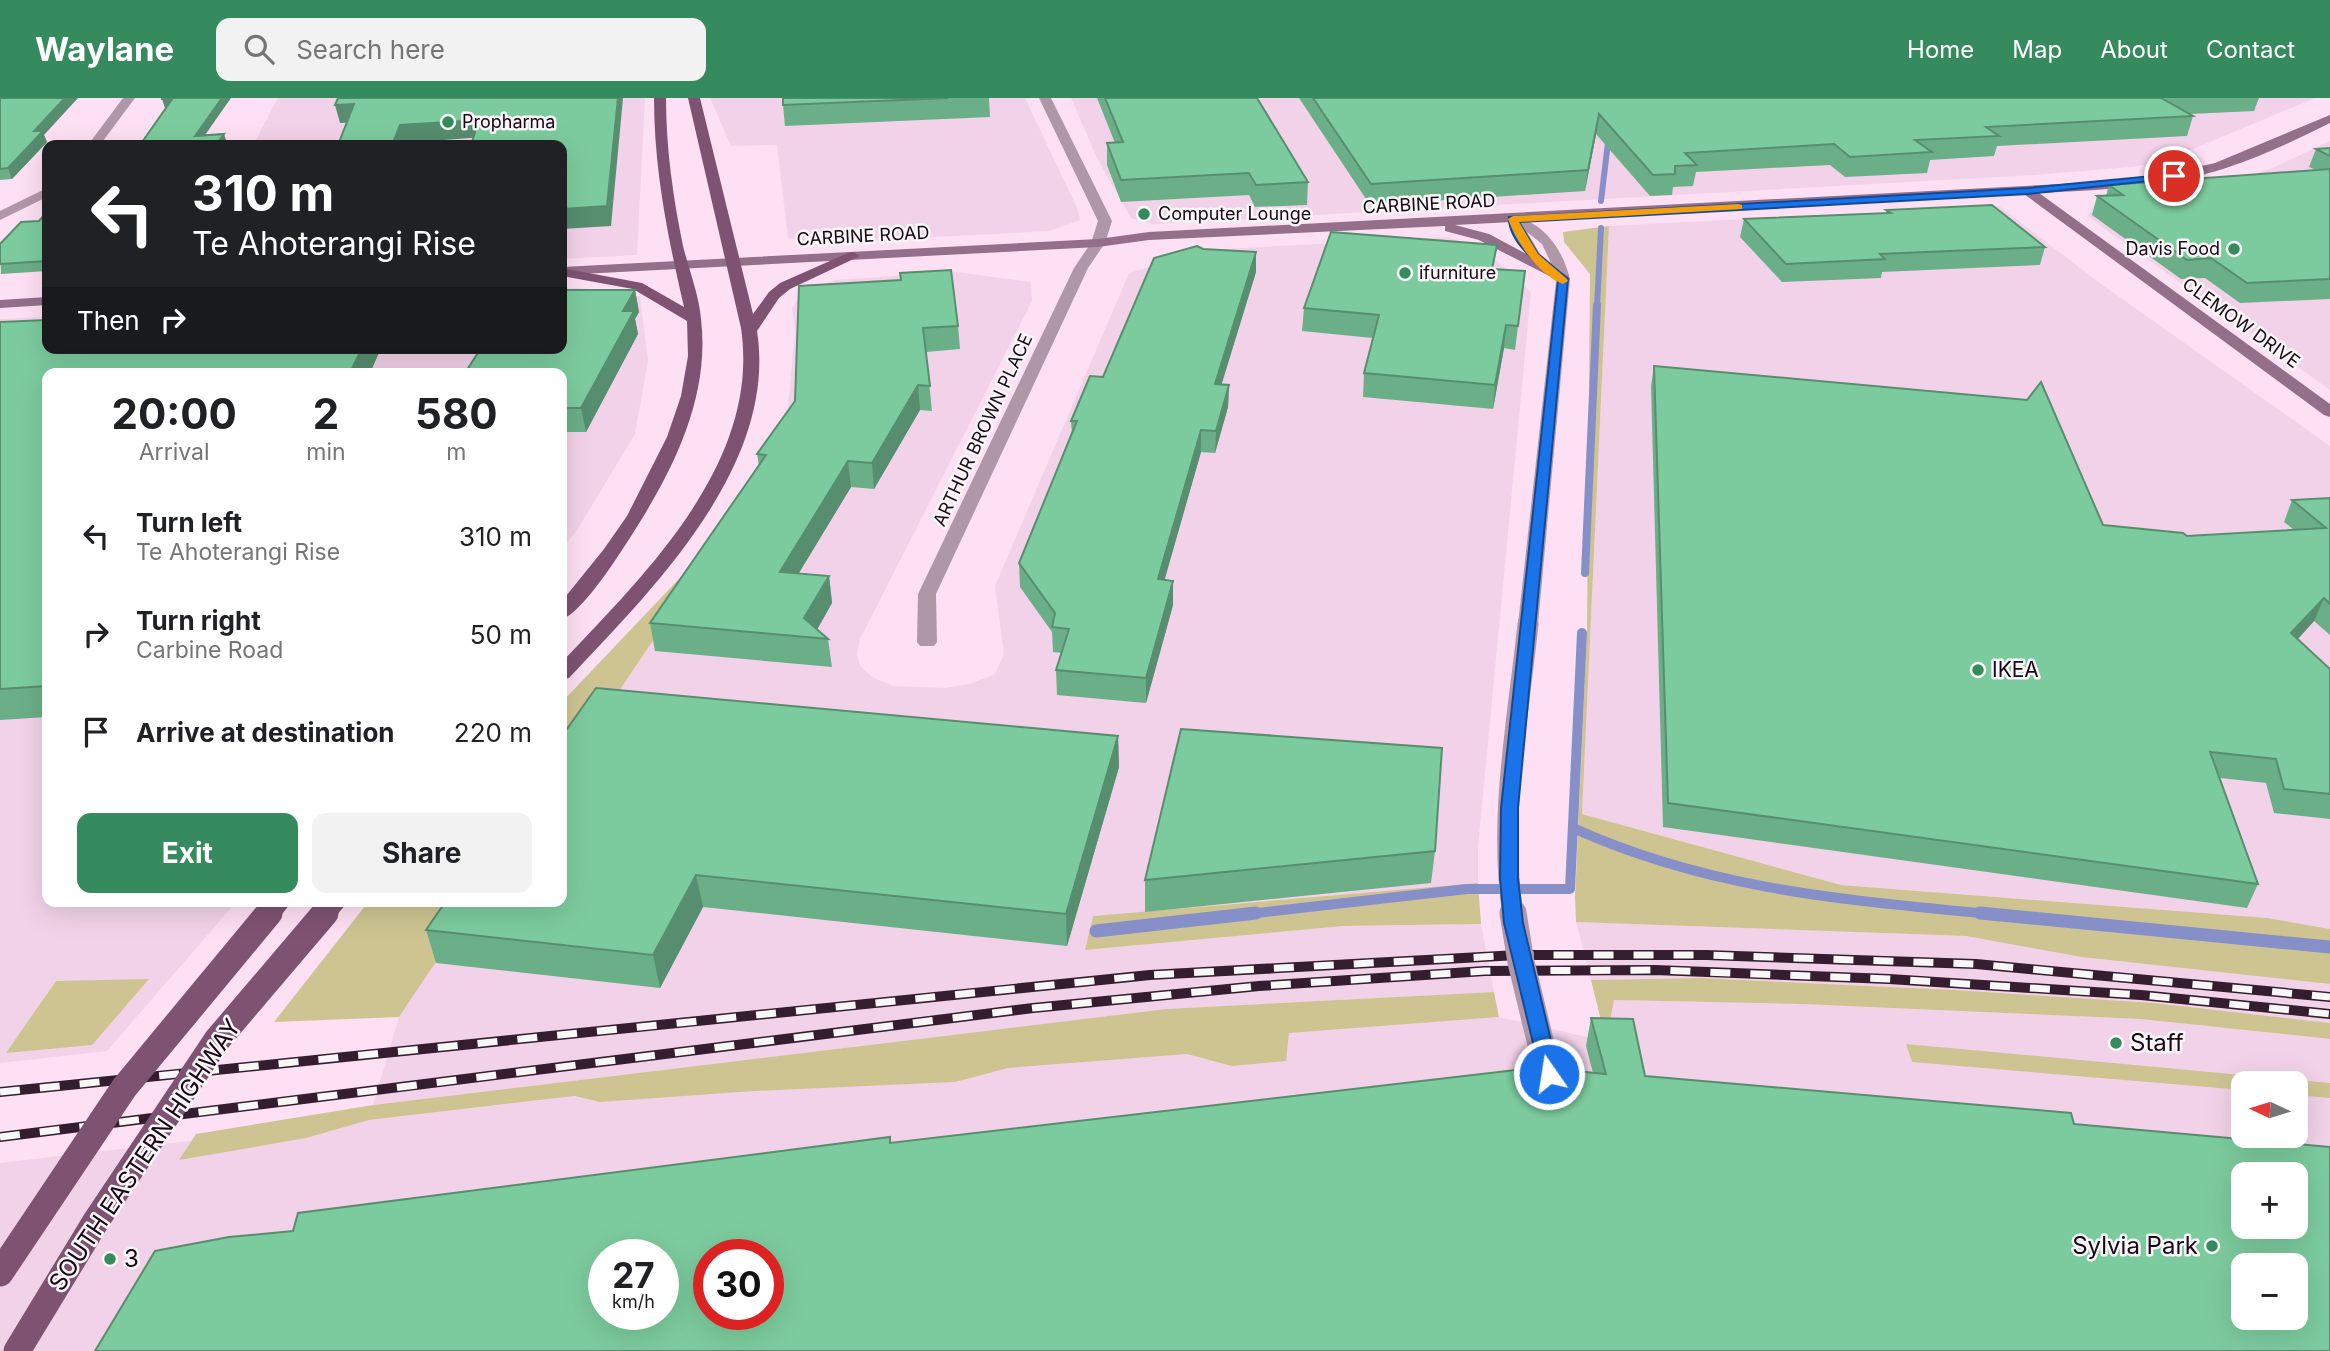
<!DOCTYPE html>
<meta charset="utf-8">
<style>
body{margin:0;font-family:Inter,sans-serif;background:#f2f2f2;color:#202124;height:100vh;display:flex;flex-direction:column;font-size:26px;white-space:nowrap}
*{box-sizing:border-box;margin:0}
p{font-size:23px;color:#757577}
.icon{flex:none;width:38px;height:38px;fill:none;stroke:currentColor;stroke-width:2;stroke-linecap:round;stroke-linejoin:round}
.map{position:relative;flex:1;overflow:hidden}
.drawer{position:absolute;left:42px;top:270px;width:525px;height:539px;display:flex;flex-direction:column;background:#fff;border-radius:14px;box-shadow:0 7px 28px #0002}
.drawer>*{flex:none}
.guide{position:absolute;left:42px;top:42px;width:525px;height:214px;border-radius:14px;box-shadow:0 7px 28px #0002;background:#202124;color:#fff;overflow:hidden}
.needle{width:46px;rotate:274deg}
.buttons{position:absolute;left:2231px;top:973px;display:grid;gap:14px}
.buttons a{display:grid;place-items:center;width:77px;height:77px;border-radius:14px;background:#fff;box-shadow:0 7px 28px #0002;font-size:35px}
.speed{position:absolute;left:588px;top:1141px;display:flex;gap:14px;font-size:35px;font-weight:700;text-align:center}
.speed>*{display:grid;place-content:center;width:91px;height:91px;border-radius:50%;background:#fff;box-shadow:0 7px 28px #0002;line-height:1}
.speed small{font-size:18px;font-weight:400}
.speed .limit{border:10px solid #d22;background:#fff;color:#111}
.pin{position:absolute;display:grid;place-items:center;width:60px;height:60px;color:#fff;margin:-30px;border:4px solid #fff;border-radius:50%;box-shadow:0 2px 7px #0007}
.me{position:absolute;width:77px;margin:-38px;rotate:347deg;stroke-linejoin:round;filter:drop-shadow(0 0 5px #0008)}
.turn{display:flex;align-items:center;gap:24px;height:147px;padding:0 35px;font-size:32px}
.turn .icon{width:91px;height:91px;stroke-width:2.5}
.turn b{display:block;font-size:49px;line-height:60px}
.then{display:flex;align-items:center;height:66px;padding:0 35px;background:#0003;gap:14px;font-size:26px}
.eta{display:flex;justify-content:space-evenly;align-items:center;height:119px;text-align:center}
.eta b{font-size:42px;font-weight:700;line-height:49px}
.primary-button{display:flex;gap:14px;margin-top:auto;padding:14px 35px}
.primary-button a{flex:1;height:80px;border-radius:14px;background:#358a5e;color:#fff;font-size:28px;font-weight:700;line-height:80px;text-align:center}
.primary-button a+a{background:#f2f2f2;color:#202124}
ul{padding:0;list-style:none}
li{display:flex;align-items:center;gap:21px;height:98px;padding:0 35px}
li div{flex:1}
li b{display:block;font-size:26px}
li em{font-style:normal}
header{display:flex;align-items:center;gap:42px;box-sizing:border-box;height:98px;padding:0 35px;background:#358a5e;color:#fff}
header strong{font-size:33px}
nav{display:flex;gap:38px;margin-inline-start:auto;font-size:24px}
.search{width:490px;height:63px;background:#f2f2f2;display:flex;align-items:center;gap:18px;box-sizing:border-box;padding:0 24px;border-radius:14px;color:#757577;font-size:26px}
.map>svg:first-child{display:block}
.built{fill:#f2d2e8;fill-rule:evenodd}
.green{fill:#cec492}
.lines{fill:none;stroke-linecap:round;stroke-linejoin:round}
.stream-far3{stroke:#878fc8;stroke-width:6}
.stream-far2{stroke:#878fc8;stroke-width:8}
.stream-far1{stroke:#878fc8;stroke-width:10}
.stream{stroke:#878fc8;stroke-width:13}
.minor{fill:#b097a8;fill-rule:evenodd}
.secondary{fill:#936f89;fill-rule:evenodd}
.primary{fill:#7e5372;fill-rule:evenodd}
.rail-casing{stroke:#331d2e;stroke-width:10}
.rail{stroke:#f7f7f7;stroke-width:7;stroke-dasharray:20;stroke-linecap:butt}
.minor-bridge-far1{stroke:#b097a8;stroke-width:21}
.minor-bridge{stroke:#b097a8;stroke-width:27}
.primary-bridge-far1{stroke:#7e5372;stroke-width:21}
.primary-bridge{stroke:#7e5372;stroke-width:27}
.wall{fill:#6baf88}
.shaded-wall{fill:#578e6f}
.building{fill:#7ccb9e;stroke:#578e6f;stroke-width:2;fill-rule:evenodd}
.route{fill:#1a73e8;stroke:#114b97;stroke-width:2}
.slow{fill:#f59e0b}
.poi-dot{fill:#358a5e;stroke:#f7f7f7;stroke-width:2.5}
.labels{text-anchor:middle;stroke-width:5;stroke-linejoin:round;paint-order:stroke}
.far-poi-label{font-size:18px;fill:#1b0516;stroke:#f7f7f7;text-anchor:start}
.far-street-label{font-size:18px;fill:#1b0516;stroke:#f7f7f7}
.poi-label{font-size:21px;fill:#1b0516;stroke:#f7f7f7;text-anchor:start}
.near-poi-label{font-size:24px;fill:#1b0516;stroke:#f7f7f7;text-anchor:start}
.near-street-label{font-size:24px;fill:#1b0516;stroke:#f7f7f7}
</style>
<header>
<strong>Waylane</strong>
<div class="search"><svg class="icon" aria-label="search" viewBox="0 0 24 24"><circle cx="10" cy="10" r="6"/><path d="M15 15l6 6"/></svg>Search here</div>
<nav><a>Home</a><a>Map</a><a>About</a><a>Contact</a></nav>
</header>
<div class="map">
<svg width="2330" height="1253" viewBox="0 0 2330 1253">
<rect width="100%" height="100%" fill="#fde0f3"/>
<g class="built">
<polygon points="278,0 645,0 637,157 562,161 562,47 253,47"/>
<polygon points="710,0 1025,0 1078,112 1080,122 1050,133 816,145 788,140 777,47 731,48"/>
<polygon points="1071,0 2315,0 2162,64 2131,69 2035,77 1153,126 1131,120 1097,60"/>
<polygon points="2330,43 2330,292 2087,118 2098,101 2231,84 2275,69"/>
<polygon points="1999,108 2101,186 2330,348 2330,831 2268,820 1841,787 1582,716 1609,128"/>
<polygon points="1448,139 1485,152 1531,194 1478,749 1478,785 1093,818 1085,852 1344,828 1481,826 1494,894 1166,911 373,1007 399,919 477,803 562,803 562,678 732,425 772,349 788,310 795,234 792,210 803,193 836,182 955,174 1031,184 1032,203 860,541 857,556 860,568 872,579 893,588 945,590 970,586 995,576 1004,556 995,488 1129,175 1207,152"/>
<polygon points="575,190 619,193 640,199 648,262 635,336 579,429 562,452 562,275 47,275 47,803 237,803 107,953 0,965 0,221 47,219 47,250 562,250 562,191"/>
<polygon points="1576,824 1966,838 2081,859 2330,886 2330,925 2154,905 1955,892 1701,880 1591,882"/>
<path d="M1613 902 1801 906 2140 921 2330 941V1253H0V1065L903 960 1499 919 1605 943ZM2244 985H2296V1038H2244ZM2244 1076H2296V1129H2244ZM604 1157H663V1216H604ZM709 1157H768V1216H709ZM2244 1167H2296V1220H2244Z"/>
</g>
<g class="green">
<polygon points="1609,128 1582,716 1841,787 2268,820 2330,831 2330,886 2081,859 1966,838 1576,824 1575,800 1587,533 1590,176 1564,144 1563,134"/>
<polygon points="732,425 562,678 562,604"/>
<polygon points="1478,785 1481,826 1344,828 1085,852 1093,818"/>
<polygon points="369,803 477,803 399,919 274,924"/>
<polygon points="1701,880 1955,892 2154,905 2330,925 2330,941 2140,921 1801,906 1614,902 1606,943 1591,882"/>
<polygon points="149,881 92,947 6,955 56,883"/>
<polygon points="1494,894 1499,919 1289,935 1286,963 1232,968 1187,956 1008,970 955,984 754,993 600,1004 575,998 369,1022 306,1040 179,1062 196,1036 373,1007 1166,911"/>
<polygon points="1906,946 2330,985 2330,1000 2296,997 2296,985 2244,985 2243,992 1912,964"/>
</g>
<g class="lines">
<g class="stream-far3">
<polyline points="1601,103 1609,36"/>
<polyline points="1597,209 1601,130"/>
</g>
<polyline class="stream-far2" points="1585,475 1597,207"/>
<g class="stream-far1">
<path d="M1573 730C1713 793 1848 802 1999 817"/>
<polyline points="1240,817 1467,791 1570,791 1582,535"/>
</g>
<g class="stream">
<polyline points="1980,815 2330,849"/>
<polyline points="1096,833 1256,815"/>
</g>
<g class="minor">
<polygon points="123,0 135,0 100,47 88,47"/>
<polygon points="1039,0 1051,0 1112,123 1105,145 1088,170 936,496 937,544 934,548 920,548 917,544 918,496 1074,170 1091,145 1098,123"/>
<polygon points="47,90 47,99 0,122 0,113"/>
<path d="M1513 117C1545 126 1562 150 1570 181L1538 526 1528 532 1518 526 1556 183 1529 161 1506 121ZM1527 134 1542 146 1551 165 1540 156Z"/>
</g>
<g class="secondary">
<path d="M2330 17V25C2296 42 2262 58 2226 70 2166 89 2102 92 2039 95L2330 306V319L2324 317 2024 96 1455 127 1489 136 1568 178 1570 181 1563 185 1479 142 1445 133V128L1149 142 1098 149 562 177V169L1098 141 1149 134 2100 84 2175 74 2215 65Z"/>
<polygon points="47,199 47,207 0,210 0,202"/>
</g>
<g class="primary">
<path d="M654 0H666C666 50 673 99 683 148 689 172 699 197 701 221 711 304 668 382 624 449 613 466 580 516 562 521V503L604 451 627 418 667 339 681 298 688 258 687 223 633 191 562 178V170L642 185 684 209C668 140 654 72 654 0Z"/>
<path d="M688 0H700L753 216 769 194 780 185 848 155 853 154 860 158 790 191 779 200 757 233C778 367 653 491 569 580L562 582V564C646 475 761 364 741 230Z"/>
</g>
<defs>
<g id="rail">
<polyline points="0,994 1150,877 1518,857 1706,857 1976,866 2330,899"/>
<polyline points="0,1039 1033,910 1259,888 1485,873 1655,872 1889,881 2141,897 2330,916"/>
</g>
</defs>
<use href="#rail" class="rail-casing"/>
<use href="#rail" class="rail"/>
<path class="minor-bridge-far1" d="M1513 817C1498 721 1518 622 1528 526"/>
<polyline class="minor-bridge" points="1513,815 1521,864 1554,1000"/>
<g class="primary-bridge-far1">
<polyline points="268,817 279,803"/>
<polyline points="323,817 335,803"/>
</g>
<g class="primary-bridge">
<polyline points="0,1175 124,990 269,815"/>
<polyline points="17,1253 96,1123 217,942 325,815"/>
</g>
</g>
<g class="wall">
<polygon points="0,0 44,37 47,44 12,81 0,82"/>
<polygon points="783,0 989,0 990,19 785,28 783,7"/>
<polygon points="1097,0 1257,0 1308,84 1307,107 1255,109 1249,97 1121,104 1107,67 1107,45 1115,45"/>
<polygon points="1299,0 2259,0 2254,13 2190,16 2193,18 2187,38 1997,48 1994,58 1930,62 1927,75 1845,79 1830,67 1696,74 1693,88 1673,89 1672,97 1650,98 1596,36 1585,93 1370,107"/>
<polygon points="2330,50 2330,201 2240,205 2205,180 2181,181 2092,117 2097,98 2106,98 2109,87 2316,72 2309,69 2316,51"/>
<polygon points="1886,112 2045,149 2040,167 1882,174 1881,180 1782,184 1740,139 1744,121 1886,115"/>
<polygon points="47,116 47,173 1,176 0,146 39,123"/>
<polygon points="1494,171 1525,173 1515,252 1504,250 1493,311 1363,299 1364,275 1373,240 1302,233 1304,210"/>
<polygon points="1256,174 1221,286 1229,287 1228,309 1215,355 1201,354 1164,482 1173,507 1146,605 1057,597 1056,572 1062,555 1053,554 1052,534 1020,489 1019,465 1072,337 1071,323 1103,279"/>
<polygon points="901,182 958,228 960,251 926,254 932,313 920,312 874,391 851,389 799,475 829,478 832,505 817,531 828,541 832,569 655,553 650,525 759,368 757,356"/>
<polygon points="635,192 639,214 635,221 638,236 586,334 562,334 562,275"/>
<polygon points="0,224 47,250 381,250 370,275 47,275 47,619 0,622"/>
<polygon points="1654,268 2027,302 2103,427 2187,438 2294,432 2284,424 2292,402 2330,400 2330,537 2314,523 2298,541 2330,571 2330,721 2274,715 2266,685 2220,680 2258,786 2247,810 1663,729 1651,288"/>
<polygon points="1118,638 1119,669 1067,848 703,809 660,890 436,865 426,832"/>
<polygon points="1435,753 1431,785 1145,814 1145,782"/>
<polygon points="1591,920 1645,978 293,1133 890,1045 1548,983 1562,987 1593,975 1586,948"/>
</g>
<g class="shaded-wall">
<polygon points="65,0 78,0 44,37 47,44 12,81 8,70 34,33"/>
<polygon points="173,0 176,9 165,10 162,1"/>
<polygon points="222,0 231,0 198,47 195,38"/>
<polygon points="618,0 623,0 611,128 562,131 562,111"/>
<polygon points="354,6 359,24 340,25 335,7"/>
<polygon points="1599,16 1596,36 1585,93 1588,72"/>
<polygon points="479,22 483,39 404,45 403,47 392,47 400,27"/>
<polygon points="224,36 227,45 226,47 216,47"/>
<polygon points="1256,154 1256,174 1215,308 1215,286"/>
<polygon points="635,192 639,214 635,221 638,236 586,334 581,310 623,213"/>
<polygon points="1506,227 1504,250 1493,311 1495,287"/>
<polygon points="362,250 381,250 370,275 350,275"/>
<polygon points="918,287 920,312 874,391 872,365"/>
<polygon points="1229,287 1228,309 1215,355 1216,333"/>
<polygon points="1201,332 1201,354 1158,505 1158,481"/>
<polygon points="848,363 851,389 783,501 780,474"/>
<polygon points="829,478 832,505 813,539 804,520"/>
<polygon points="1173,483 1173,507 1146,605 1146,580"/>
<polygon points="2324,500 2314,523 2282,558 2291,535"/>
<polygon points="1118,638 1119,669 1067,848 1066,816"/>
<polygon points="696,777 703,809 660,890 653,857"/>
</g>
<g class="building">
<polygon points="0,0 65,0 34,33 43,33 8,70 0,71"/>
<polygon points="162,0 222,0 195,38 224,36 216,47 140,47 173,0 162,1"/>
<polygon points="338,0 618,0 607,108 562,111 562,47 471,47 479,22 400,27 392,47 338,47 354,6 335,7"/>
<polygon points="783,0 948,0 783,7"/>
<polygon points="1105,0 1257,0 1308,84 1256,87 1249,75 1121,82 1107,45 1123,44"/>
<polygon points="1313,0 2161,0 2193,18 1986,29 1999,38 1915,42 1932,54 1850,59 1834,46 1685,55 1697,67 1675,68 1675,76 1653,77 1599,16 1588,72 1371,86"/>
<polygon points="2330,50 2330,58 2316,51"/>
<polygon points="2330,71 2330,181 2247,185 2211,160 2187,162 2097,98 2123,97 2109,87"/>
<polygon points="1992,107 2045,149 1880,156 1885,161 1786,166 1744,121 1891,115 1886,112"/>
<polygon points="45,116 47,116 47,163 0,166 0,146 21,124 39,123"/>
<polygon points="1331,134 1497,147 1492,171 1525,173 1518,228 1506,227 1495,287 1364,275 1379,217 1304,210"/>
<polygon points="1197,148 1203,151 1256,154 1215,286 1229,287 1216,333 1201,332 1158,481 1173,483 1146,580 1056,572 1069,531 1052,529 1055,515 1019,465 1077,323 1071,323 1090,278 1103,279 1154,160"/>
<polygon points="951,172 958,228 923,230 930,288 918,287 872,365 848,363 780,474 829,478 804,520 828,541 650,525 766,357 757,356 795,303 799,188 901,182 900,175"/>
<polygon points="562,192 635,192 623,213 634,213 581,310 562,310 562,275 465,275 481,250 562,250"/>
<polygon points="47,222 47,250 362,250 350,275 47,275 47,588 0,591 0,224"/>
<polygon points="1654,268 2027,302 2041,284 2103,427 2183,435 2187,438 2326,430 2292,402 2330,400 2330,506 2324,500 2291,535 2330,571 2330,696 2284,691 2276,661 2210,654 2258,786 1668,705"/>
<polygon points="596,590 1118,638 1066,816 696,777 653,857 426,832 446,803 562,803 562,638"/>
<polygon points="1181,631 1442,650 1435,753 1145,782"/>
<path d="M1591 920 1633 921 1645 978 2071 1015 2074 1026 2330 1049V1253H95L155 1153 229 1139 293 1133 298 1115 890 1039V1045L1524 971 1542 972 1548 983 1562 987 1571 983 1575 973 1606 976ZM2244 1076H2296V1129H2244ZM604 1157H663V1216H604ZM709 1157H768V1216H709ZM2244 1167H2296V1220H2244Z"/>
</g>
<path class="route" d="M2174 76 2179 78 2177 80 2028 96 1519 124 1538 156 1568 181 1518 710V780L1523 825 1559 976 1556 982 1549 984 1542 982 1504 825 1500 780 1501 710 1558 182C1539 167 1508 144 1509 119L2028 90Z"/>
<path class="slow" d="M1739 106 1742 107V111L1519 124 1538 156 1567 181 1568 183 1563 186C1538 176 1517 145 1508 121L1513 118Z"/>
<g class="poi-dot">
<circle cx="448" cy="24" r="7"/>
<circle cx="1144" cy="116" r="7"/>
<circle cx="2234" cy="151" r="7"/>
<circle cx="1405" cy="175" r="7"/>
<circle cx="1978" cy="572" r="7"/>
<circle cx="2116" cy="945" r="7"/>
<circle cx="2212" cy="1148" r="7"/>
<circle cx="110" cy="1161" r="7"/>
</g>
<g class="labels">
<g class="far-poi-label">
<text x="462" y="30">Propharma</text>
<text x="1158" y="122">Computer Lounge</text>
<text x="2220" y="157" text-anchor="end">Davis Food</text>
<text x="1419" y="181">ifurniture</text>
</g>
<g class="far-street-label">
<text transform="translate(1429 106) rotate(-3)" y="6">CARBINE ROAD</text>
<text transform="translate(863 138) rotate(-3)" y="6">CARBINE ROAD</text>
<text transform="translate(2241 225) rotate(36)" y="6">CLEMOW DRIVE</text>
<text transform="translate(983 332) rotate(-65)" y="6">ARTHUR BROWN PLACE</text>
</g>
<g class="poi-label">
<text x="1992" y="579">IKEA</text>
</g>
<g class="near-poi-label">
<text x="2130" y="953">Staff</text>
<text x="2198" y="1156" text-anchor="end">Sylvia Park</text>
<text x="124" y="1169">3</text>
</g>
<g class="near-street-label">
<text transform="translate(145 1057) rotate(-56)" y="8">SOUTH EASTERN HIGHWAY</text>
</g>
</g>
</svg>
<div class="buttons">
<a><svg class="needle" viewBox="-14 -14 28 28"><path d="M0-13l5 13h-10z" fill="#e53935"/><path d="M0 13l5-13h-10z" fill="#757577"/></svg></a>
<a>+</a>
<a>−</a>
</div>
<div class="speed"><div>27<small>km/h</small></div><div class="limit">30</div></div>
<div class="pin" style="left:2174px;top:78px;background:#d93025"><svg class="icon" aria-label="arrive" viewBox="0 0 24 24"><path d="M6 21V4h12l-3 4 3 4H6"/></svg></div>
<svg class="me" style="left:1549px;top:976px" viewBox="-20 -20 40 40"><circle r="17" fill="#1a73e8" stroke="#fff" stroke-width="3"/><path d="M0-11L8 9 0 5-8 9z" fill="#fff"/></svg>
<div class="guide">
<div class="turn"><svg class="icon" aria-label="left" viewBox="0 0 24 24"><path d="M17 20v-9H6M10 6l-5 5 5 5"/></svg><div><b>310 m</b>Te Ahoterangi Rise</div></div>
<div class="then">Then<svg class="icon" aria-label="right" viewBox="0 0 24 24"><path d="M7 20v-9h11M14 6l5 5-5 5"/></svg></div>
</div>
<section class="drawer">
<div class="eta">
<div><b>20:00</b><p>Arrival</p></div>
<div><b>2</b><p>min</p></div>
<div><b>580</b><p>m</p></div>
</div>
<ul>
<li><svg class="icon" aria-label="left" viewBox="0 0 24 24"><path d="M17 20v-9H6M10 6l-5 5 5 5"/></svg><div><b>Turn left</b><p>Te Ahoterangi Rise</p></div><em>310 m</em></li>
<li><svg class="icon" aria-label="right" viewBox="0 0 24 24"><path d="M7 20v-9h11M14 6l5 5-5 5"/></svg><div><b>Turn right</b><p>Carbine Road</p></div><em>50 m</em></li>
<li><svg class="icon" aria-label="arrive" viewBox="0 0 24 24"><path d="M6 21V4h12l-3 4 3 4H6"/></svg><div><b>Arrive at destination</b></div><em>220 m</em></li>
</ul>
<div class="primary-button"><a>Exit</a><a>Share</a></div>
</section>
</div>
